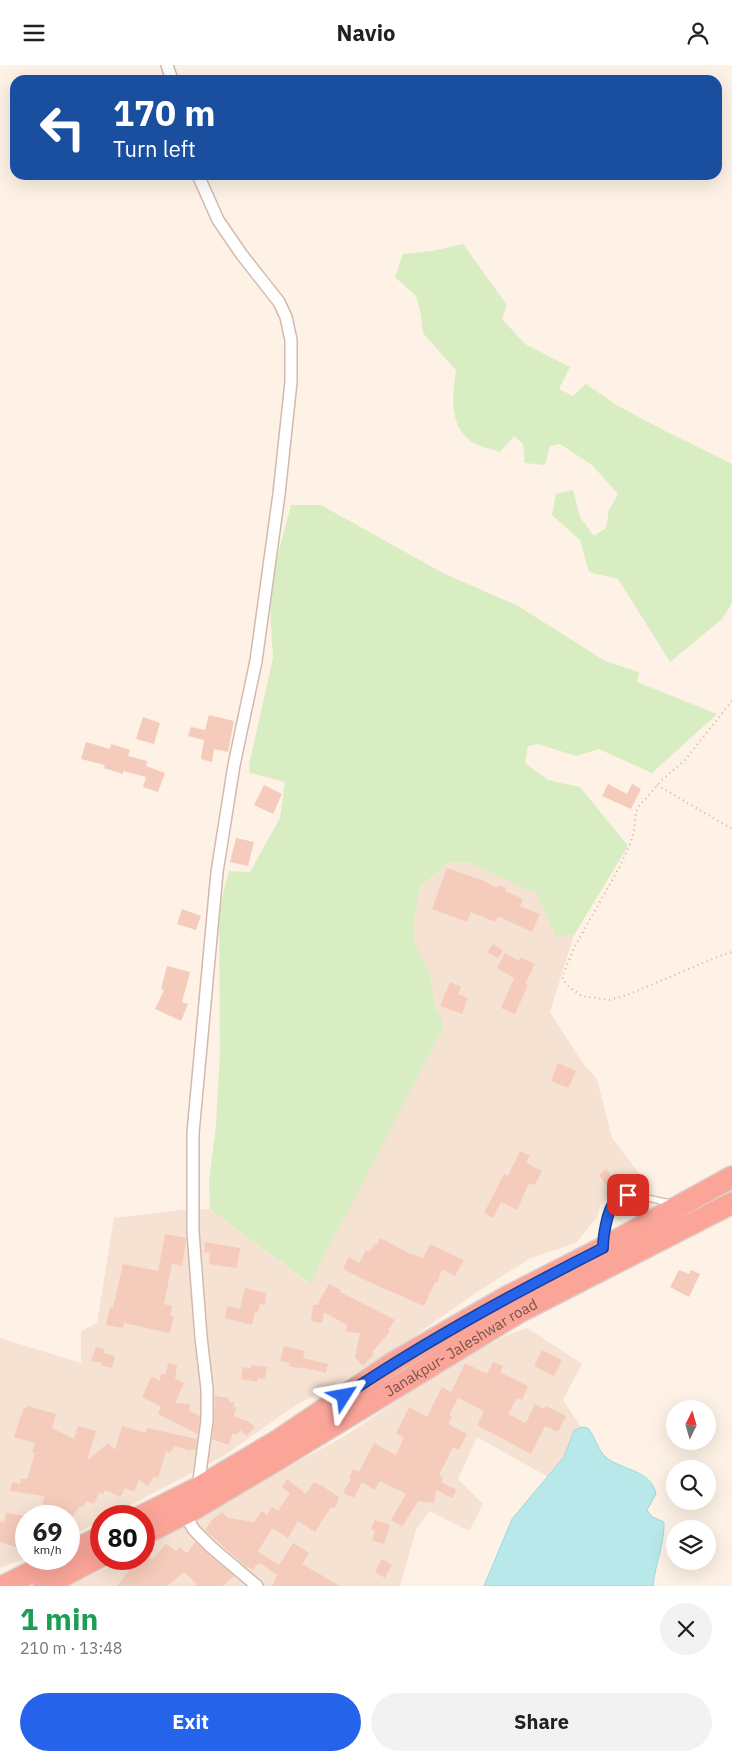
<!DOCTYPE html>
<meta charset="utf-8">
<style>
body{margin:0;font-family:"IBM Plex Sans",sans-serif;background:#f2f2f2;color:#202124;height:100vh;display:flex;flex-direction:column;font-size:19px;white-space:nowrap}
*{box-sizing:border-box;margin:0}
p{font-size:16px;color:#757577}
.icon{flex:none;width:28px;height:28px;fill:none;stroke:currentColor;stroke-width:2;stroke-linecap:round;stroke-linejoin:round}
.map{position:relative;height:1521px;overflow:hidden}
.panel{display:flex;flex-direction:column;background:#fff;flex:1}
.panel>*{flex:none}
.hud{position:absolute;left:10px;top:10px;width:712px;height:105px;border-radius:15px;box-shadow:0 5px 20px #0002;background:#1a4fa0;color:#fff;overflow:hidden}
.needle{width:32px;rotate:5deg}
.buttons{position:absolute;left:666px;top:1335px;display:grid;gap:10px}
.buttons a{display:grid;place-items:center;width:50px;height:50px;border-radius:50%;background:#fff;box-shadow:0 5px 20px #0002;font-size:25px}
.speed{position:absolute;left:15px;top:1440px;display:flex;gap:10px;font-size:25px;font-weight:700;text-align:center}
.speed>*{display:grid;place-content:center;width:65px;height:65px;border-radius:50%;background:#fff;box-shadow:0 5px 20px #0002;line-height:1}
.speed small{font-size:12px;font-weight:400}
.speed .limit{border:8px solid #d22;background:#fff;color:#111}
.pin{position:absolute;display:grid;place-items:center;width:42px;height:42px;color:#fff;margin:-21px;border-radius:10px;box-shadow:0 2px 8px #0006}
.me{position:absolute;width:55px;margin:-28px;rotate:56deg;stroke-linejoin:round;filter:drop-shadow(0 0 4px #0008)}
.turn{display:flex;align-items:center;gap:18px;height:105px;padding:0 20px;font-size:22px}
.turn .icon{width:65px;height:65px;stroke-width:2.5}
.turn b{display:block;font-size:35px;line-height:42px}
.round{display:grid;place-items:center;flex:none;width:52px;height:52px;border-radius:26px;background:#f2f2f2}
.headline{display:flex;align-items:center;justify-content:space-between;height:85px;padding:0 20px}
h1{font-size:30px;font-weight:700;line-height:38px;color:#1e9e55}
.cta{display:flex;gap:10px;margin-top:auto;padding:10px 20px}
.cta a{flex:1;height:58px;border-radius:30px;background:#2563eb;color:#fff;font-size:20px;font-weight:700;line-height:58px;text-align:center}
.cta a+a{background:#f2f2f2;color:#202124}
header{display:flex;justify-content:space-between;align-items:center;height:65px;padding:0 20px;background:#fff;font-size:22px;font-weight:700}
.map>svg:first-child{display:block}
.residential{fill:#f6e2d3}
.green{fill:#d9edc2}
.water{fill:#b8e8e9;stroke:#9edadb}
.building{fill:#f5cbbb}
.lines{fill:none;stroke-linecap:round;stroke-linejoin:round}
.lane-casing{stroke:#d3b9ad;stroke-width:8}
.street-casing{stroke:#d3b9ad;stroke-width:14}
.highway-casing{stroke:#d9cfcc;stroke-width:24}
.path{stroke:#daad9e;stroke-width:2;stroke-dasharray:1 4;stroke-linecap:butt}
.lane{stroke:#fff;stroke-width:5.5}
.street{stroke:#fff;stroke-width:11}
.highway{stroke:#fba599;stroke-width:21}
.route-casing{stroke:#184099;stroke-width:12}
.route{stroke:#2563eb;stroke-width:9}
.labels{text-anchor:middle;stroke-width:4;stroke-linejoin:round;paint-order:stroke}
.street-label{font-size:15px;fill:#795348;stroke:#fff6ed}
</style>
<header><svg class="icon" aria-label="menu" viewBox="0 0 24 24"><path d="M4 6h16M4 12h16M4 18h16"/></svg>Navio<svg class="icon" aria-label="person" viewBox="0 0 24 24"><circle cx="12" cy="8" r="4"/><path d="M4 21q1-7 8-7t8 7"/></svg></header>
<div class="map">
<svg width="732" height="1521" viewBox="0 0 732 1521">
<rect width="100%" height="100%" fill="#fef1e5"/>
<g class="residential">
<polygon points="467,797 537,829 556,872 574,870 550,947 582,997 597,1014 612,1073 650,1123 612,1128 601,1138 597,1152 576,1178 531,1193 474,1229 385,1292 296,1340 222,1392 110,1451 101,1451 101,1456 92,1460 69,1472 69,1451 26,1451 26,1493 0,1503 0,1273 81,1298 81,1266 97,1258 114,1153 181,1145 210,1144 309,1219 441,951 435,941 430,911 413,873 413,863 420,822 448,798"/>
<polygon points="527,1263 582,1299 563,1335 581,1362 574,1366 564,1392 548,1412 477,1372 458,1414 483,1439 469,1466 429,1446 416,1465 400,1521 68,1521 125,1494 144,1494 144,1483 234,1431 345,1371 442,1305 507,1270"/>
</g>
<g class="green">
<path d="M463 179 507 240 502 254 525 279 570 302 559 324 573 331 586 319 618 341 663 365 732 399V538L722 554 670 597 618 514 589 507 580 475 552 450 556 429 573 425 580 452 594 471 606 463 609 445 618 429 592 400 560 379 550 381 545 400 525 398 523 379 514 371 500 387C492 384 473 380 468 374 448 356 453 329 456 305L423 268 421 250 416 231 395 212 403 189 433 186Z"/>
<polygon points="291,440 321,440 443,508 518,541 605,596 639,607 637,617 717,649 652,708 599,684 576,691 538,679 528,681 525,698 548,715 580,722 628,781 574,870 556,872 537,829 467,797 448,798 420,822 413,863 413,873 430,911 435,941 441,951 443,963 310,1219 210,1144 209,1115 216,1061 220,985 219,843 229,806 250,807 280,753 285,717 250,708 249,700 273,593 269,524"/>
</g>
<path class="water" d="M581 1362 588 1363C596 1373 597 1385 607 1393 624 1406 651 1405 656 1429L647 1445 651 1451 664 1457C665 1478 655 1499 653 1521H484L512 1454 564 1392 574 1366Z"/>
<g class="building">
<polygon points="209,650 234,656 228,687 214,684 212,697 201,694 204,675 188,671 191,662 205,665"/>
<polygon points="143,652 160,658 154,679 136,674"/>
<polygon points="86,677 110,684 111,679 130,685 128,691 147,696 146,701 165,708 158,727 143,722 146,712 123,706 123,709 104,703 105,700 81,694"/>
<polygon points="608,719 627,729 632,719 641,724 631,744 602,731"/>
<polygon points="264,720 282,729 273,749 254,740"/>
<polygon points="236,773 254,777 248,801 230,797"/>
<polygon points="447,803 484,816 497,823 498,820 506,823 505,826 523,834 520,841 540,849 532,867 498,851 495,857 471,847 467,857 432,844"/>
<polygon points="182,844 201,851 196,865 177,859"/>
<polygon points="493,879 503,885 498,893 487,887"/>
<polygon points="505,888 519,896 521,892 535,899 525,919 528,920 515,949 501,943 514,913 497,903"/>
<polygon points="167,901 190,907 182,937 188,939 181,956 155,944 164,925 161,924"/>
<polygon points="450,917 461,922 458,929 468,933 462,949 440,941"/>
<polygon points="558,998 576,1006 568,1023 551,1016"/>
<polygon points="520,1086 530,1091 526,1098 542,1106 535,1120 529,1118 517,1145 501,1137 493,1153 484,1148 504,1109 508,1111"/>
<polygon points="606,1104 614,1114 606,1120 599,1110"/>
<polygon points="630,1109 637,1116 630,1123 623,1117"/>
<polygon points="165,1169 186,1173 186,1177 182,1201 172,1199 164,1239 172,1241 170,1250 174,1251 170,1268 124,1258 123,1263 106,1260 110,1242 113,1243 123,1199 158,1206"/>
<polygon points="380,1173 411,1189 423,1193 430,1179 464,1195 455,1211 442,1204 437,1218 435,1217 424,1241 367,1216 343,1204 349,1192 359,1198 366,1185 370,1187 374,1179 377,1180"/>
<polygon points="205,1177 240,1183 237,1203 209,1199 210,1188 204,1187"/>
<polygon points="679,1205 689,1209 691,1205 700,1209 689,1232 670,1222"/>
<polygon points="329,1219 341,1225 340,1227 395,1255 388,1265 390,1267 372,1287 374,1289 363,1301 355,1292 360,1268 346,1267 347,1260 324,1247 322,1258 311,1256 313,1240 317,1240"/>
<polygon points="245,1223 266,1228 265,1240 260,1239 258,1247 255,1247 252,1260 225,1253 227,1241 240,1244"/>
<polygon points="284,1281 305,1286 303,1293 328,1299 326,1308 300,1302 300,1304 289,1301 290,1298 280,1296"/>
<polygon points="96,1282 105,1285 104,1288 115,1291 112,1303 102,1301 102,1298 91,1296"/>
<polygon points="542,1285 562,1295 554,1311 534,1301"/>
<polygon points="493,1297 503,1301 500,1307 528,1321 522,1335 517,1333 508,1349 526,1358 535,1339 544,1344 546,1341 566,1351 558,1367 545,1361 531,1389 477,1360 484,1346 458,1333 449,1350 452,1352 448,1359 467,1369 459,1385 453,1382 439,1410 443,1413 441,1417 457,1425 452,1433 436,1425 434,1438 418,1436 402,1462 391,1455 406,1429 403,1427 380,1416 375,1425 362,1417 354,1433 343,1428 351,1414 349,1413 353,1404 359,1407 374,1378 396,1390 404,1373 396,1368 409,1342 427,1352 442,1322 451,1327 465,1298 487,1309"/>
<polygon points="168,1298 177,1300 175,1313 184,1318 175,1338 190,1339 189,1346 200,1351 198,1369 158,1349 161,1342 142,1332 152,1311 160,1316 161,1309 166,1309"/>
<polygon points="251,1300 267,1302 265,1314 257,1313 257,1317 241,1314 243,1302 251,1303"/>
<polygon points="215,1331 229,1333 229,1337 234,1337 234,1342 236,1342 234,1351 249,1357 255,1362 247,1371 240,1365 237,1370 233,1368 228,1380 212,1374 214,1355"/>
<polygon points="27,1341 56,1349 52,1363 74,1374 78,1361 96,1366 87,1396 108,1378 115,1385 122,1361 146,1368 147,1363 197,1374 196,1385 191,1384 191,1386 174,1381 170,1388 166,1386 158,1413 154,1411 148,1421 139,1415 134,1427 125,1423 120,1432 105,1425 103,1429 99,1428 94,1439 87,1436 82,1443 80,1441 69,1456 69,1451 66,1451 67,1446 42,1439 45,1431 10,1426 12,1417 20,1419 21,1414 27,1414 35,1388 32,1387 35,1378 14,1372 20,1353 24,1343 26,1344"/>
<polygon points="287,1414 306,1429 314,1417 322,1421 339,1432 335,1443 331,1442 315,1467 298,1456 288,1473 272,1463 258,1487 279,1500 293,1478 309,1488 302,1499 340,1521 272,1521 277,1510 260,1498 258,1500 257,1499 253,1505 245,1501 205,1465 212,1455 222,1447 228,1453 254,1457 262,1446 267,1450 272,1442 278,1446 290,1428 282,1422"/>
<polygon points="6,1448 26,1451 26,1467 24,1467 19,1483 0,1477 0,1456 4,1458"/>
<polygon points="375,1455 390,1460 384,1479 372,1475 375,1466 371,1464"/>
<polygon points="195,1477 234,1511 223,1521 195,1521 196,1518 184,1507 167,1521 117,1521 133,1501 132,1500 139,1494 144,1494 144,1491 148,1489 152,1495 166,1479 176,1486 179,1482 187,1488"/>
<polygon points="382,1494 392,1500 385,1513 375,1507"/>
</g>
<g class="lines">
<defs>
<path id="lane" d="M603 1176C604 1169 606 1164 607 1157 615 1116 643 1134 671 1138"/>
<g id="street">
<polyline points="167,0 172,15"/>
<polyline points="198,110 218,155 242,190 279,237 286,252 291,275 291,317 279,429 256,596 234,700 217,807 193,1068 193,1167 201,1272 207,1324 207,1355 198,1423"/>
<polyline points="184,1448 194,1465 211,1482 257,1521"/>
</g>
<g id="highway">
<polyline points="142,1451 198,1423 279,1375 393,1298 507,1232 603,1183 732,1112"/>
<path id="s1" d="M144 1469 194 1444 283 1391 519 1247 732 1138"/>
<polyline points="69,1488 101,1472"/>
<polyline points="4,1521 58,1494"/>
<polyline points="44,1521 101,1491"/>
</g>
</defs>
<use href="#lane" class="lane-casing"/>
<use href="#street" class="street-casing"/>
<use href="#highway" class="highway-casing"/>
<g class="path">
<polyline points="732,636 685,695 662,715 639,741 636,747 634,766 631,777 619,803 574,883 563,910 563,915 570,923 582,931 609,935 627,930 722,890 732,887"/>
<polyline points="657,720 732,764"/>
</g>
<use href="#lane" class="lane"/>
<use href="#street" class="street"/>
<use href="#highway" class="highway"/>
</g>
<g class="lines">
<defs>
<path id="route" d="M344 1331C427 1275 514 1228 603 1183 603 1172 607 1146 614 1138 617 1134 623 1132 628 1130"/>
</defs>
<use href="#route" class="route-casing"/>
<use href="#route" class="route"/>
</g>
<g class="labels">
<g class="street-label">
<text dy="5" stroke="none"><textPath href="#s1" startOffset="368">Janakpur- Jaleshwar road</textPath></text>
</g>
</g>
</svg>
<div class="buttons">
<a><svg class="needle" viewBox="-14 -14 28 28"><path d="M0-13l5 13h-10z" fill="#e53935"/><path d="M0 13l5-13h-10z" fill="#757577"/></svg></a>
<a><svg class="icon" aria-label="search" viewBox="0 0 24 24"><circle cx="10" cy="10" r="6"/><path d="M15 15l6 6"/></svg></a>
<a><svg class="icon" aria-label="layers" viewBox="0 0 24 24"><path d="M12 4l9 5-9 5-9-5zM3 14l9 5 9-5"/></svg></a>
</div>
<div class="speed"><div>69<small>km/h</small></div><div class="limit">80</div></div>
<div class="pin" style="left:628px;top:1130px;background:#d93025"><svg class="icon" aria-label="arrive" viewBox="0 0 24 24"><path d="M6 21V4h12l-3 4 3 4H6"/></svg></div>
<svg class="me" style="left:344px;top:1331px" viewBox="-20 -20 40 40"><path d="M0-17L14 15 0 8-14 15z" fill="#2563eb" stroke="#fff" stroke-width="4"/></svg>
<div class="hud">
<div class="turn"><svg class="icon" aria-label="left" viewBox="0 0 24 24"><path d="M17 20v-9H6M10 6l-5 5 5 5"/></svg><div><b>170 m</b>Turn left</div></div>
</div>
</div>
<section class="panel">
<div class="headline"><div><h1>1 min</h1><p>210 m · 13:48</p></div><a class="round"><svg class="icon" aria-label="close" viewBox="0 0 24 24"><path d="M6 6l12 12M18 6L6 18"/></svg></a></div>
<div class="cta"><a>Exit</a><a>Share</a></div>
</section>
